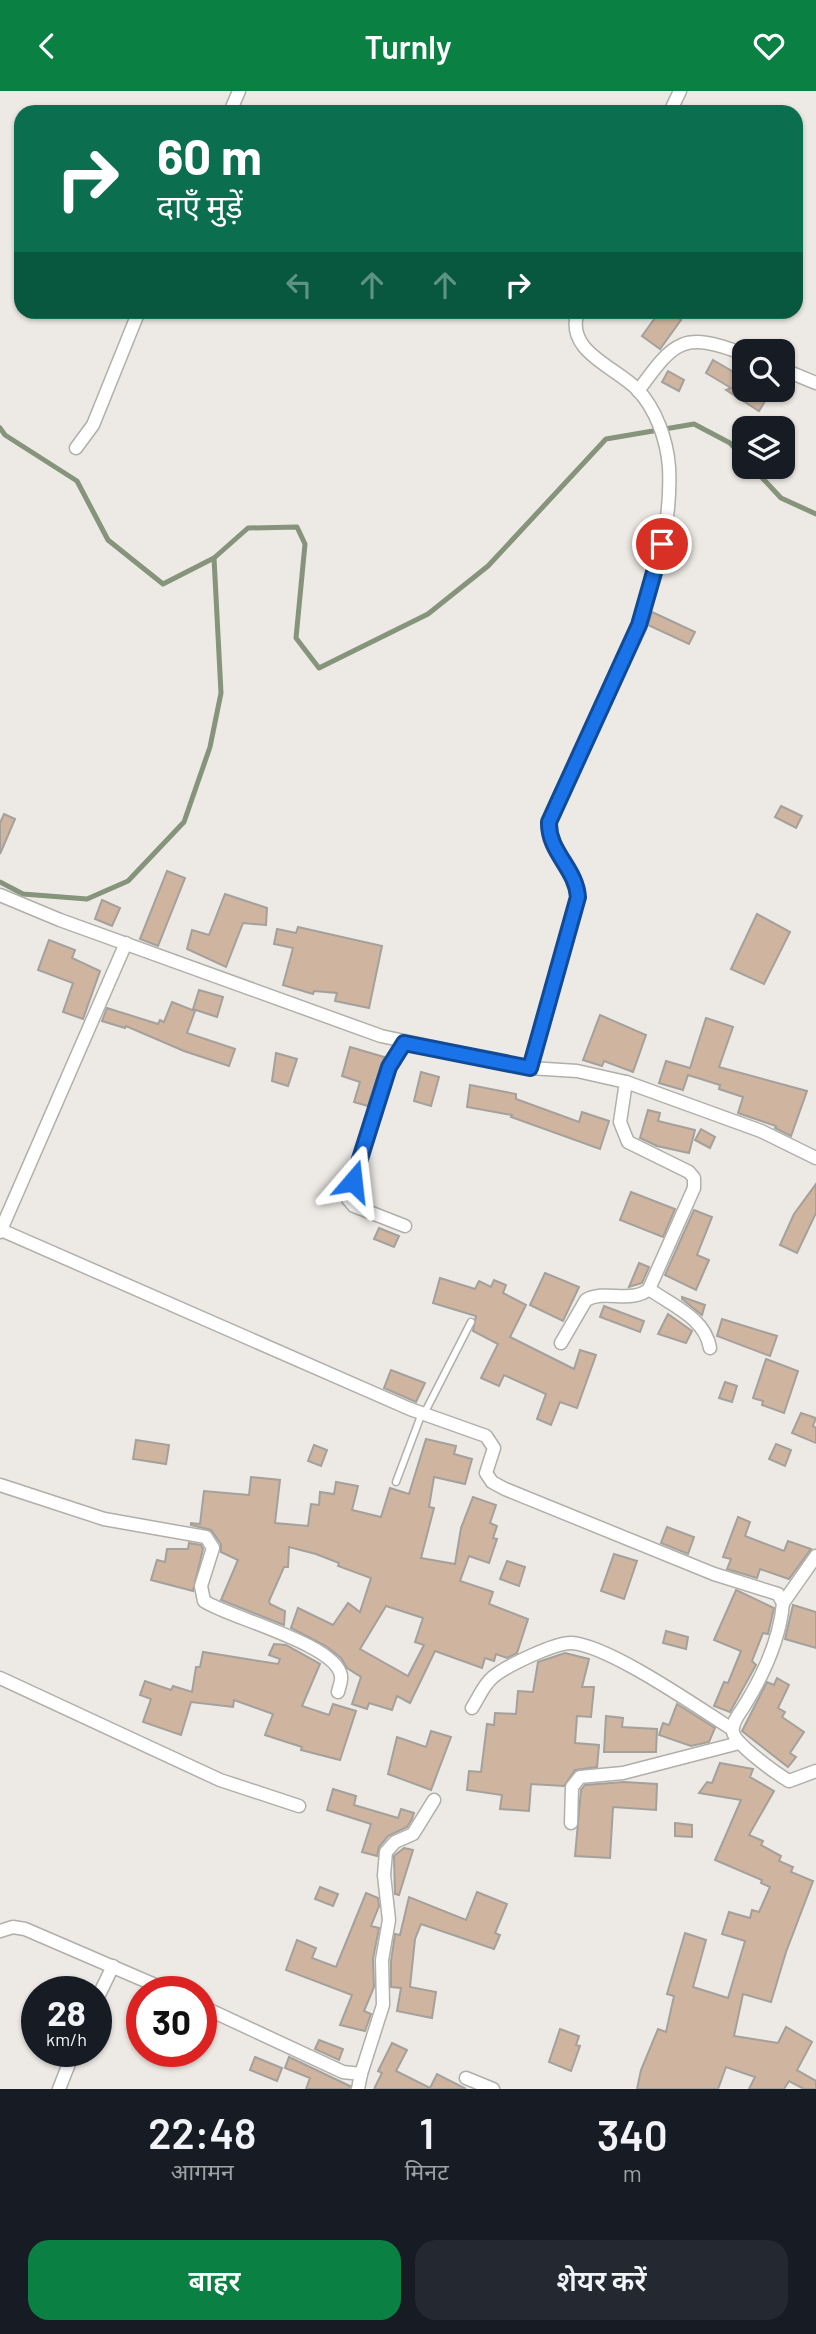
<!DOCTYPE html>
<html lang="hi">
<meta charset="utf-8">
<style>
body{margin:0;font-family:Barlow,"Noto Sans Devanagari",sans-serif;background:#242831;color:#f1f3f6;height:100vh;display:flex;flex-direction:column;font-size:26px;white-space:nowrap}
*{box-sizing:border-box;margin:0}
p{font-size:23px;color:#9ea1a6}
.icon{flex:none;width:38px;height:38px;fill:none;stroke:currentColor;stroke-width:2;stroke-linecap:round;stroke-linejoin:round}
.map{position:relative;height:1998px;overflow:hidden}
.details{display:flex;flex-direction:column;background:#171b24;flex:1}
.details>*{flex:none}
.guide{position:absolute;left:14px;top:14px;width:789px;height:214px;border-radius:21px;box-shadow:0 2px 5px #0004;background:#0b6e4f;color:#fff;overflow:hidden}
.fabs{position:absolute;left:732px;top:248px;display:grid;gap:14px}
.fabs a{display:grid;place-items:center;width:63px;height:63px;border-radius:14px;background:#171b24;box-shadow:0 2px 5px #0004;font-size:35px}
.speed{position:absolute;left:21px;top:1885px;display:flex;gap:14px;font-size:35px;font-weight:700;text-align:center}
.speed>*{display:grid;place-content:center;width:91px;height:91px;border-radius:50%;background:#171b24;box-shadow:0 2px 5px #0004;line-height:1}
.speed small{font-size:18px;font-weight:400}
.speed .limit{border:10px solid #d22;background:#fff;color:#111}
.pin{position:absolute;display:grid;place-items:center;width:60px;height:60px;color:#fff;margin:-30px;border:4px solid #fff;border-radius:50%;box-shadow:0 2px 7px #0007}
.me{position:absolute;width:77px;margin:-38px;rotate:17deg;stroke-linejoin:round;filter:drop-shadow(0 0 5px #0008)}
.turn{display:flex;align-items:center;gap:24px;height:147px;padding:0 28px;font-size:32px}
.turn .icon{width:91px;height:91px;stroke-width:2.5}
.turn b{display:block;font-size:49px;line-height:60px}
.lanes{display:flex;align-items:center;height:66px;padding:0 28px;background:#0003;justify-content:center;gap:35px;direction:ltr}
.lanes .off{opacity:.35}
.eta{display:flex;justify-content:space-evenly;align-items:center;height:119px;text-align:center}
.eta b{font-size:42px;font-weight:600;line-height:49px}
.action{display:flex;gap:14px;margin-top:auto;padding:14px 28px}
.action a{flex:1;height:80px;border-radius:21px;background:#0b8043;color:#fff;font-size:28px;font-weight:600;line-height:80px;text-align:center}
.action a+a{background:#242831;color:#f1f3f6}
header{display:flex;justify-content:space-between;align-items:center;height:91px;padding:0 28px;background:#0b8043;color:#fff;font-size:32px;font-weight:600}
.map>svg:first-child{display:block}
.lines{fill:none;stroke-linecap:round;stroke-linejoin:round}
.stream{stroke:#85947a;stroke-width:5}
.building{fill:#cfb59f;stroke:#a4a09c;stroke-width:2;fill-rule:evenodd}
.service-casing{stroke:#b1afaa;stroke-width:9}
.minor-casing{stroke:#b1afaa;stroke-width:15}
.service{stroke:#fff;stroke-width:6}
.minor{stroke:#fff;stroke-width:12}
.route-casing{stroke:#114b97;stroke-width:18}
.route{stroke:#1a73e8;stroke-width:12}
</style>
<header><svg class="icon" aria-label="back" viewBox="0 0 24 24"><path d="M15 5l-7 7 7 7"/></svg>Turnly<svg class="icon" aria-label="heart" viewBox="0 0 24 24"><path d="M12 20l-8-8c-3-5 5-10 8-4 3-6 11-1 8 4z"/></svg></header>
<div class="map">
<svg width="816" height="1998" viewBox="0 0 816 1998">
<rect width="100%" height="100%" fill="#edeae5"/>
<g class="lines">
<g class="stream">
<polyline points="0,337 5,344 77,390 108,449 163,493 214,467 248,437 297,436 305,453 296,547 319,577 428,523 488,475 606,348 694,333 730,352 744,367"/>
<polyline points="752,376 781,407 816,423"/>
<polyline points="0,791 23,803 87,808 128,790 184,731 210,656 221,602 214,467"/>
</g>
</g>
<g class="building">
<polygon points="660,220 668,220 681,229 660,258 642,245"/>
<polygon points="713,269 739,284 744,277 744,299 772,299 759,320 726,299 731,297 706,282"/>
<polygon points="668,280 684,289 679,300 662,291"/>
<polygon points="652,521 695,541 689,553 648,534"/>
<polygon points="781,715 802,725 796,737 775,726"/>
<polygon points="4,723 15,728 0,763 0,732"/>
<polygon points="167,780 185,787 158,855 140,848"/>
<polygon points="225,803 267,817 266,834 243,832 226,876 187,858 192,839 209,844"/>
<polygon points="102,809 120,817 112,835 95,828"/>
<polygon points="757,823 790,841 764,893 731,878"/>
<polygon points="298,836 382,855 369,917 335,910 337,902 314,900 313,903 283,894 293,857 274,853 277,838 296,842"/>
<polygon points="49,849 75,859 72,867 100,880 83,928 63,921 73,892 38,879"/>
<polygon points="199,899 223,906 217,926 193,918"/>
<polygon points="172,911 195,920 187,942 235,958 229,975 184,960 126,935 125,937 102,930 107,917 158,933 160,929 164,931"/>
<polygon points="600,924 646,944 633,981 604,970 602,975 583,969"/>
<polygon points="706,927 733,936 719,976 807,1000 791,1045 775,1037 776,1035 738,1022 743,1006 719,998 720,994 688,984 683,999 659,992 666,970 690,977"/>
<polygon points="350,956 384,966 368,1015 354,1011 360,991 342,985"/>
<polygon points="276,962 297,968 288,995 272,990"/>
<polygon points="421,981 439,986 431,1015 414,1010"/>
<polygon points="470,994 516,1003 516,1008 579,1031 582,1021 609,1030 600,1058 511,1026 512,1024 467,1016"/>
<polygon points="648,1019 660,1022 658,1030 695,1039 689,1062 657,1055 640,1047"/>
<polygon points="701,1038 715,1046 710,1057 695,1049"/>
<polygon points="816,1093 816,1122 797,1162 780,1154 794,1123"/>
<polygon points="631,1101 675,1118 663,1146 620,1129"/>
<polygon points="694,1119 712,1126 697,1164 709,1169 696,1199 665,1184"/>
<polygon points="379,1137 399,1145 394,1156 374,1148"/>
<polygon points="639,1172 649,1176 642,1192 629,1196"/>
<polygon points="545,1182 579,1196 563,1230 530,1214"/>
<polygon points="440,1187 475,1198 479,1190 491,1196 494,1189 506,1194 503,1202 526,1214 510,1246 574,1278 580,1259 596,1264 577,1317 560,1311 551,1334 537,1328 546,1303 504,1284 499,1295 481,1287 498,1253 473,1240 476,1225 433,1212"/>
<polygon points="682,1206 705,1214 702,1224 682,1208"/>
<polygon points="604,1215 644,1230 640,1241 600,1226"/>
<polygon points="668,1223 692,1240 686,1252 658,1243"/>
<polygon points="722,1228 777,1245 770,1265 717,1245"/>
<polygon points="766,1268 798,1280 784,1322 762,1314 763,1310 753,1307"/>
<polygon points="391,1279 425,1292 416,1311 384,1297"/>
<polygon points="725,1291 737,1295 732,1311 719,1307"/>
<polygon points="801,1322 816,1327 813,1335 816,1337 816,1352 792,1342"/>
<path d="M426 1348 456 1355 454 1363 472 1368 465 1393 434 1386 429 1416 434 1417 421 1467 455 1473 461 1437 473 1406 496 1414 490 1432 497 1435 493 1447 497 1448 489 1472 469 1465 460 1490 493 1501 489 1513 528 1528 517 1562 507 1567 496 1563 494 1570 485 1567 482 1577 435 1560 410 1612 397 1605 392 1619 369 1612 367 1618 352 1613 361 1586 347 1577 341 1567 326 1555 291 1537 298 1517 333 1534 348 1512 360 1521 371 1487 338 1475 339 1472 316 1463 289 1456 288 1476H284L269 1510 270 1513 285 1520 284 1534 221 1509 238 1469 221 1461V1453L211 1439 191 1434V1432L200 1433 204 1400 249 1404 251 1386 280 1389 275 1432 308 1435 311 1413 319 1414 320 1401 334 1403 336 1391 358 1395 352 1419 381 1426 390 1397 409 1403ZM386 1515 423 1527 415 1551 424 1554 408 1585 360 1558Z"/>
<polygon points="136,1349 169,1354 166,1373 133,1368"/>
<polygon points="776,1353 791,1359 785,1375 769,1368"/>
<polygon points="314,1354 327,1359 321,1375 308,1370"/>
<polygon points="738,1426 750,1431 745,1445 784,1460 788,1450 811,1458 789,1488 760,1478 757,1487 727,1478 731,1468 723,1466"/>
<polygon points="667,1436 694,1446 688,1463 661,1452"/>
<polygon points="189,1452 201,1454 203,1458 193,1500 151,1489 157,1469 165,1471 167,1458 188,1458"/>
<polygon points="614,1463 637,1470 624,1508 601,1500"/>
<polygon points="507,1470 525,1476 519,1495 500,1488"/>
<polygon points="736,1499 774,1517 768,1543 763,1542 752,1570 756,1574 730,1621 714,1615 724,1591 728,1592 741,1560 714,1549"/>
<polygon points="793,1514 816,1521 816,1557 785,1548"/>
<polygon points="666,1540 688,1546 686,1558 663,1552"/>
<polygon points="274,1553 286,1554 320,1573 302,1615 329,1624 333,1613 356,1620 340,1669 301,1659 302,1656 265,1644 273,1623 234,1609 233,1616 191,1611 181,1644 143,1631 151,1608 140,1604 145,1590 171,1599 173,1595 192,1601 196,1576 200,1576 203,1561 278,1573 280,1568 269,1564"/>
<polygon points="565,1562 589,1568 582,1596 594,1596 591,1626 577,1625 575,1652 599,1654 597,1676 575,1679 564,1695 531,1693 529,1720 500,1718 502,1704 467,1699 469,1680 481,1681 487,1633 494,1634 495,1622 516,1623 518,1600 533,1601 538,1571"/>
<polygon points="777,1587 789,1594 778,1617 785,1621 782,1626 804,1641 790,1662 796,1666 788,1676 742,1640 767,1591 774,1594"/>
<polygon points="677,1613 715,1637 709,1651 691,1655 659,1644 663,1632 669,1634"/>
<polygon points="606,1625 623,1627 622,1636 657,1638 656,1661 604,1661"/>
<polygon points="431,1640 451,1646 431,1699 388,1683 397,1646 426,1656"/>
<polygon points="720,1672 753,1678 750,1686 774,1700 749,1744 763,1750 761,1754 781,1765 779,1770 793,1776 791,1781 813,1790 786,1861 771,1911 743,1903 734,1945 778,1952 786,1936 812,1951 797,1979 816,1990 816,1998 804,1998 789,1990 784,1998 749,1998 755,1986 726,1976 718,1998 637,1998 641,1979 658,1938 666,1941 674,1905 667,1903 685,1842 706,1849 693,1896 728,1907 745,1850 722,1843 729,1821 750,1827 752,1819 759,1821 770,1796 761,1792 762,1789 715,1769 741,1709 699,1702 707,1691 712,1692"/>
<polygon points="624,1691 657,1693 656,1719 613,1716 610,1767 575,1765 581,1699 585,1694"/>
<polygon points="333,1698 356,1705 354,1714 398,1727 401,1718 414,1722 412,1728 407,1736 388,1745 379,1756 377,1765 362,1761 371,1733 327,1719"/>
<polygon points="675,1732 692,1734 692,1746 675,1745"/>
<polygon points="404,1757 413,1759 399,1804 395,1803 394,1765"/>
<polygon points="320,1796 338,1803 333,1815 315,1808"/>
<polygon points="477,1801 507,1813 495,1842 500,1844 494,1858 421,1833 415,1848 410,1896 436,1901 432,1927 397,1920 401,1897 391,1896 391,1870 395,1843 400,1844 409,1806 466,1829"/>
<polygon points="366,1802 378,1807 379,1815 371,1835 379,1837 373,1868 374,1896 364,1920 371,1923 365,1940 340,1934 352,1904 286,1879 297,1849 316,1857 312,1867 336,1876"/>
<polygon points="560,1938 579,1945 576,1954 580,1955 571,1980 549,1971"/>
<polygon points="319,1949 343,1958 339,1969 315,1958"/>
<polygon points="392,1952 407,1959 396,1980 430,1997 437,1983 466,1998 374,1998 382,1982 378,1980"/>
<polygon points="255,1966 282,1977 277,1990 250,1979"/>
<polygon points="289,1966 350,1995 349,1998 306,1998 310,1987 285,1977"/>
</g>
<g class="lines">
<defs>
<g id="service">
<polyline points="424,1323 471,1231"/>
<polyline points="396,1391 422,1322"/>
</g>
<g id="minor">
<polyline points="230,21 239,0"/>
<polyline points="670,21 680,0"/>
<polyline points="782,278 816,292"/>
<path d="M638 300C674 251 682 239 744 263"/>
<polyline points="76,357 93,334 139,220"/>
<polyline points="0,804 60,829 381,945 530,977 577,980 626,991 761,1040 816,1067"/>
<polyline points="404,952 389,976 348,1108 354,1115 405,1135"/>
<path d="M530 977 578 806C576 777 548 761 549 731 557 704 573 679 585 654 625 567 674 474 669 376 667 349 656 318 637 298 614 275 564 260 578 220"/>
<path d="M1 1139 410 1318 486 1345 494 1357 486 1382 492 1391 505 1398 714 1483 778 1503 783 1512C780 1547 763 1584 746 1612 741 1621 731 1631 733 1641 735 1653 777 1683 789 1690L816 1680"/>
<polyline points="0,1141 126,852"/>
<path d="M649 1198C673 1215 705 1227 710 1257"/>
<path d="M561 1252 586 1209C605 1198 632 1213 649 1198L694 1097V1087L689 1081 628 1051 620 1031 626 991"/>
<path d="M0 1394 104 1428 206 1446 213 1457 201 1495 204 1510C227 1526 337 1553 341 1585 342 1590 339 1596 338 1601"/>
<polyline points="783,1512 816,1465"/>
<polyline points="0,1587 220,1689 299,1715"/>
<path d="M472 1617C479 1606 484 1593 493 1586 506 1575 556 1551 572 1552 610 1555 697 1616 732 1638"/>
<polyline points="571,1732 572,1696 580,1686 623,1682 739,1652"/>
<polyline points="0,1840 13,1836 25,1838 169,1900"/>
<polyline points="96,1910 113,1875"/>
<polyline points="201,1915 343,1981 361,1983 358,1998"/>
<polyline points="361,1983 383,1914 382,1869 389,1829 384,1784 386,1761 395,1751 413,1743 434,1709"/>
<polyline points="466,1987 493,1998"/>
<polyline points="59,1998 74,1960"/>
</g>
</defs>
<use href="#service" class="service-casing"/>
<use href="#minor" class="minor-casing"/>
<use href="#service" class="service"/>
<use href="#minor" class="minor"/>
</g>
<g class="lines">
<defs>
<path id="route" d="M353 1090 389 976 404 952 530 977 578 806C576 777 548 761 549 731L639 534 662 453"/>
</defs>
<use href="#route" class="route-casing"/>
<use href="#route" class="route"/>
</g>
</svg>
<div class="fabs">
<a><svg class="icon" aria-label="search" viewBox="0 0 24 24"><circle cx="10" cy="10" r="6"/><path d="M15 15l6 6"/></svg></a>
<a><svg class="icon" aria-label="layers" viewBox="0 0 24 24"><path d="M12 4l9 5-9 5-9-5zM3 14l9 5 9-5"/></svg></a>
</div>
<div class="speed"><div>28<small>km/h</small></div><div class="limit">30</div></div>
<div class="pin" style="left:662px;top:453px;background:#d93025"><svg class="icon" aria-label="arrive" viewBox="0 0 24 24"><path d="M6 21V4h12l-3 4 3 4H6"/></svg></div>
<svg class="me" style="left:353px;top:1090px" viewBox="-20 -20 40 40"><path d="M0-17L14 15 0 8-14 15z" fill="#1a73e8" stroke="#fff" stroke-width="4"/></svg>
<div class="guide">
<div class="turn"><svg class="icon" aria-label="right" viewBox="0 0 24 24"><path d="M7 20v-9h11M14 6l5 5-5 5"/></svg><div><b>60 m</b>दाएँ मुड़ें</div></div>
<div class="lanes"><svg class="icon off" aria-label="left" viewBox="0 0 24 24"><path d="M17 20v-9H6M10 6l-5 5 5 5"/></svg><svg class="icon off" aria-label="ahead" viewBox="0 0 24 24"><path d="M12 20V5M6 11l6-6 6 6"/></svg><svg class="icon off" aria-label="ahead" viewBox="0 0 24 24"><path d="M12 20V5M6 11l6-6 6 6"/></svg><svg class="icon" aria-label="right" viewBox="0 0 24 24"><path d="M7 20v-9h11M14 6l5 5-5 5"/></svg></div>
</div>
</div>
<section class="details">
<div class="eta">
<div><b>22:48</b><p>आगमन</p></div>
<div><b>1</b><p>मिनट</p></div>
<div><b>340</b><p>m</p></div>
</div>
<div class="action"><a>बाहर</a><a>शेयर करें</a></div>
</section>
